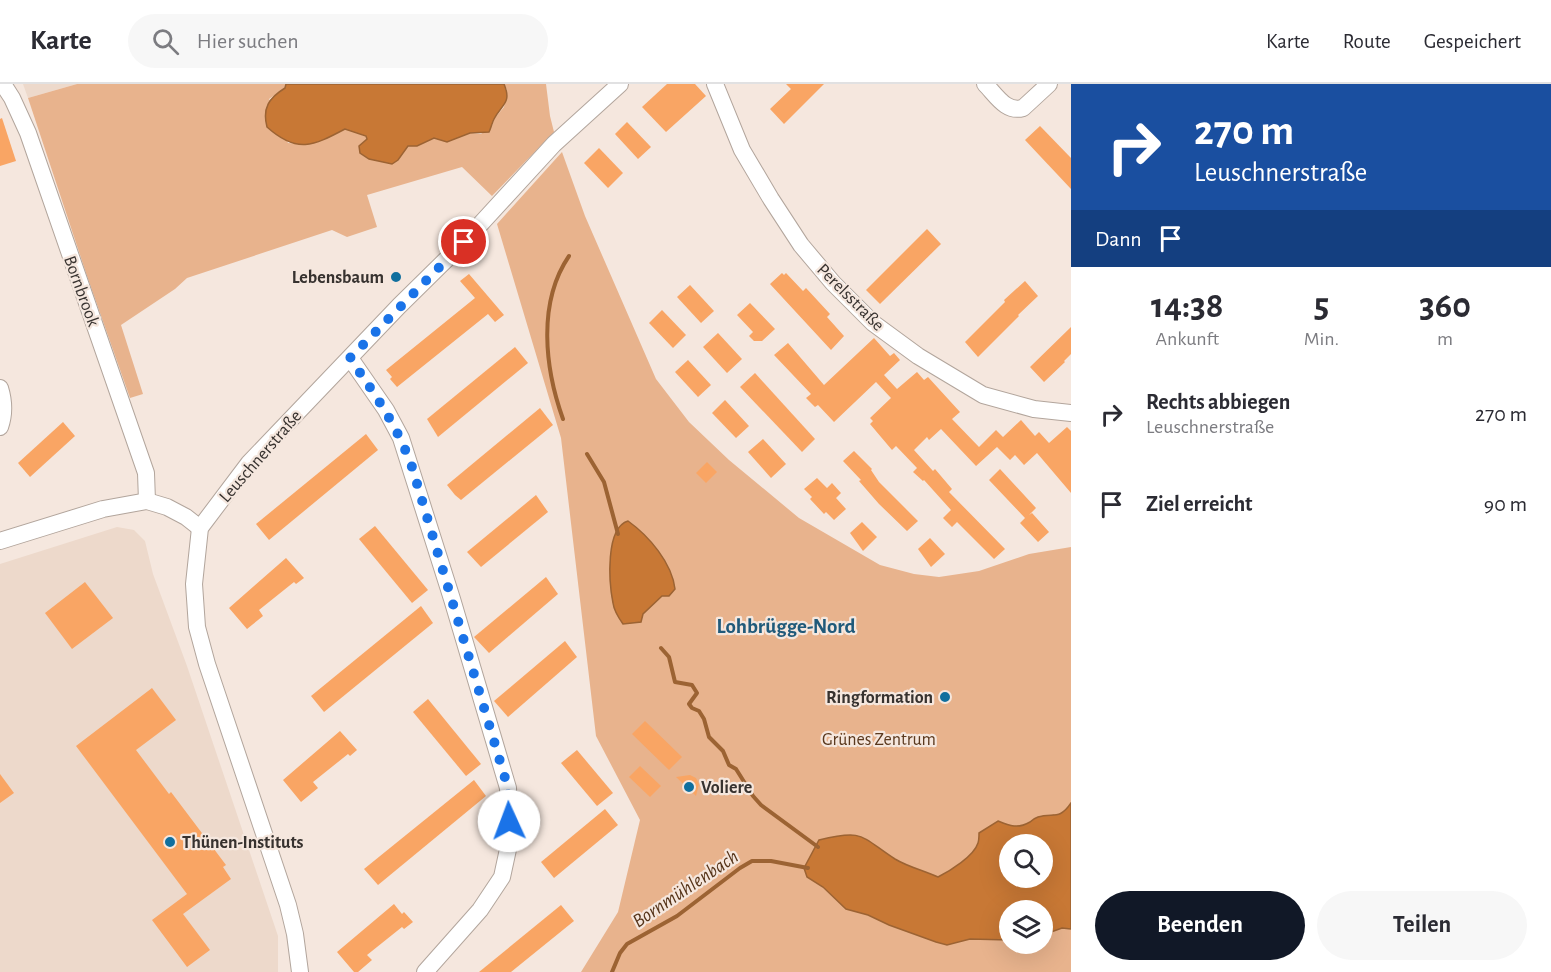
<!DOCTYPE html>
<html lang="de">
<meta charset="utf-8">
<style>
body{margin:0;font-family:"Alegreya Sans",sans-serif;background:#f7f7f7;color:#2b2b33;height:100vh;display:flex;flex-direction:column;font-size:22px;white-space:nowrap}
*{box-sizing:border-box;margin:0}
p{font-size:20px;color:#7c7c81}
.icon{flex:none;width:33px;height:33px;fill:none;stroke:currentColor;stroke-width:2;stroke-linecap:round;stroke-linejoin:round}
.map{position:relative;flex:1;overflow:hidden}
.details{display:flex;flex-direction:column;background:#fff;width:480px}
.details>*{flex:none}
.top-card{background:#1a4fa0;color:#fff;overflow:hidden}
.buttons{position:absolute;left:999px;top:750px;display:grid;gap:12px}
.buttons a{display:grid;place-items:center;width:54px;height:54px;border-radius:50%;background:#fff;box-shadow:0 6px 24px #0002;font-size:30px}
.pin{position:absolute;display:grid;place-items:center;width:51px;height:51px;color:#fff;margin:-26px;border:3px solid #fff;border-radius:50%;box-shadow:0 2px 6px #0007}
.me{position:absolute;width:66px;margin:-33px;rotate:358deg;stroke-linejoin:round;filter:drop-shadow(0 0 4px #0008)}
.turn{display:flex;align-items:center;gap:21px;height:126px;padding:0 24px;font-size:27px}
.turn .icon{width:78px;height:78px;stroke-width:2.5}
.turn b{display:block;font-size:42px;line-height:51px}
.then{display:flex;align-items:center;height:57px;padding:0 24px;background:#0003;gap:12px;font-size:22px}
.eta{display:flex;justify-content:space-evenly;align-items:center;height:102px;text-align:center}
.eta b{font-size:36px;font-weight:700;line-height:42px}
.button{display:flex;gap:12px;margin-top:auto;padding:12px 24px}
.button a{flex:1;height:69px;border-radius:36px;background:#111827;color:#fff;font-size:24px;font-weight:700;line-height:69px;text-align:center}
.button a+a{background:#f7f7f7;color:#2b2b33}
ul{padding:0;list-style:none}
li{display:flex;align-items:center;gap:18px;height:90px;padding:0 24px}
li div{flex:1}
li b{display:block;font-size:22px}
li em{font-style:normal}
header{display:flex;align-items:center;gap:36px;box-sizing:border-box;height:84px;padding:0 30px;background:#fff;border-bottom:2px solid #e1e1e2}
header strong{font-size:28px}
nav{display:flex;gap:33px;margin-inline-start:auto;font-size:21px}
.search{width:420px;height:54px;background:#f7f7f7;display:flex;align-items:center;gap:15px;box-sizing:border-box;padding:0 21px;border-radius:33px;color:#7c7c81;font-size:22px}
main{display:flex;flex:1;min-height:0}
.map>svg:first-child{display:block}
.built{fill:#edd9cb}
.green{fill:#e8b38d;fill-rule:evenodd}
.water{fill:#c87835;stroke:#9c6333;stroke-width:1.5;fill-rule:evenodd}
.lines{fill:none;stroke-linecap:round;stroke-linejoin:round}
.stream{stroke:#9c6333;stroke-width:4}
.building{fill:#f9a564}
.minor-casing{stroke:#b2a59c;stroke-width:18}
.minor{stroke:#fff;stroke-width:16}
.route{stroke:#1a73e8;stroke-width:10;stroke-dasharray:0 18}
.poi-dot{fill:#106f9e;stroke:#f5e7de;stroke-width:2}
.labels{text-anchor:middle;stroke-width:4.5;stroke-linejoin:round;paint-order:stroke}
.poi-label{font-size:18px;font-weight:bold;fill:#37322f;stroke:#f5e7de;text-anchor:end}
.street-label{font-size:18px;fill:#37322f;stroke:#f5e7de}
.park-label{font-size:18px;fill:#5b391e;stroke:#f5e7de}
.water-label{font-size:20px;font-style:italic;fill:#563419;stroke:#f5e7de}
.quarter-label{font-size:21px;font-weight:bold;fill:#205a7a;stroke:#f5e7de}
</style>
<header>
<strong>Karte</strong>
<div class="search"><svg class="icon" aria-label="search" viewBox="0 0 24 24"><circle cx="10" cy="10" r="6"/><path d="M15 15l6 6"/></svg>Hier suchen</div>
<nav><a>Karte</a><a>Route</a><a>Gespeichert</a></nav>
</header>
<main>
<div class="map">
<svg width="1071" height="888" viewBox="0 0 1071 888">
<rect width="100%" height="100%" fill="#f5e7de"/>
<g class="built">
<polygon points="23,0 77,0 28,14"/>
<polygon points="117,443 134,446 145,457 153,490 187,582 278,852 278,888 0,888 0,480"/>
</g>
<g class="green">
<path d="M77 0H286L285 4 269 15 288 59C316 61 321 57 345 45L366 51 367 55 359 62 360 69 369 75 392 80 408 62H417L434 54 447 57 470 49 481 50 492 42 494 35 504 23 507 6 504 0H546L550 32 554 48 492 112 462 83 367 111 377 143 347 153 332 146 187 194 175 205 121 241 143 310 130 314 87 192 28 14Z"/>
<path d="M562 68 585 132 656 295 689 338 729 376 799 434 880 481 914 490 939 493 979 487 1029 470 1071 463V888H581L618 828 640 736 596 652 561 354 497 140ZM1010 760H1042V794H1010ZM1010 826H1042V860H1010Z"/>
</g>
<g class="water">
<path d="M286 0H504C512 19 502 20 494 35 492 39 491 44 489 48L470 49 447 58 434 54 417 62H408L398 76 392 80 369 75 360 69 359 62 367 55 366 52 345 45C313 62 297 70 267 43 262 24 269 14 285 4Z"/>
<path d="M628 437C649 452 672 479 675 505L669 512H662L643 530 641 538 623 540C618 533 614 527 613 519 609 499 605 444 628 437Z"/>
<path d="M1071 719V845L1062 844 1043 851 1042 826H1010L1009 856 970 855 947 861 936 858 889 841 868 831 846 825 823 803 807 793 804 784 819 756C864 745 860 752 895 775 908 783 925 787 938 793 950 787 974 772 978 759 979 756 979 752 979 749L998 737C1010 742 1018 745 1030 738 1032 736 1035 734 1038 733 1053 728 1059 737 1071 719ZM1042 760V794H1010V760Z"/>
</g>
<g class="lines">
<g class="stream">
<path d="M563 335C545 285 537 219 569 172"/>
<polyline points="587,370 604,398 618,450"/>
<polyline points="661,564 669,573 675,598 692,601 697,609 689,620 692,624 699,627 704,635 709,653 723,667 729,681 736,685 753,712 761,721 818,763"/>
<polyline points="612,888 620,869 627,860 677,832 740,784 752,777 771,777 808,784"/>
</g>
</g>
<g class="building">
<polygon points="667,0 695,0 706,12 666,48 642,23"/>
<polygon points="786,0 824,0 784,40 770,25 791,5"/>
<polygon points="2,34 16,77 0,82 0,35"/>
<polygon points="627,38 651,63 638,75 615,50"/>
<polygon points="1040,42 1071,74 1071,105 1025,56"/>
<polygon points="599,64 623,89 608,104 584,79"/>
<polygon points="927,145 941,160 880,220 866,206"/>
<polygon points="782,189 784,191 786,189 803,207 806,204 830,230 827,233 844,252 831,266 770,200"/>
<polygon points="469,190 504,231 495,238 488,230 397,303 390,295 392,293 386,286 475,214 460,197"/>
<polygon points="1025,197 1038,212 1018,231 1019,232 978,273 965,258 1005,218 1004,216"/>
<polygon points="690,201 714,227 701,239 677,213"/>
<polygon points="750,219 775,245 762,257 754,257 749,252 753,248 737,231"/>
<polygon points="662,226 686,251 673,264 649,239"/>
<polygon points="1071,243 1071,270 1064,277 1065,278 1044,298 1030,283"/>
<polygon points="718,249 742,275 727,289 703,263"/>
<polygon points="874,254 890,272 894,269 900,276 884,291 897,305 917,288 924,296 928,293 960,328 952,335 979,363 996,346 1003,353 1021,336 1035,352 1039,348 1049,359 1067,343 1071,347 1071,409 1037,369 1024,381 1015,371 1010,376 997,363 976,382 941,345 929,356 927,353 914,366 933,387 935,385 952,405 949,408 1005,465 994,475 957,438 952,443 943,434 951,426 924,396 923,397 913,388 917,384 896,362 892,366 870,340 873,337 870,334 891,314 876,298 834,338 818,321 815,323 806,314 811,310 774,271 788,259 824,301"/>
<polygon points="515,263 528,279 438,353 427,335"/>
<polygon points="688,276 711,301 698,313 675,288"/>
<polygon points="755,289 815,355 802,368 740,303"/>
<polygon points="725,316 749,342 736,354 712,329"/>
<polygon points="540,324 553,341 461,416 455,411 447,401"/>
<polygon points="63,338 75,352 30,393 18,379"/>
<polygon points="366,350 378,366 269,456 256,440"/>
<polygon points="763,355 786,380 771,394 748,368"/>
<polygon points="854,367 872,385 871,386 879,398 918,437 907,447 879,420 859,397 861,396 843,377"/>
<polygon points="707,378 717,388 706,399 696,389"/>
<polygon points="1000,385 1036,424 1029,431 1032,429 1049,448 1038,458 1020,439 1025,434 989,396"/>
<polygon points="817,394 827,404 832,399 841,409 836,414 846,425 834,436 826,428 824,430 810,415 812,413 804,405"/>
<polygon points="536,411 548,428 481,483 467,468"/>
<polygon points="862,438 877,453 863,467 850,449"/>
<polygon points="375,442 428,506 412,519 359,455"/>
<polygon points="930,454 945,470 931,483 918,465"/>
<polygon points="286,474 304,494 296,500 294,498 259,526 263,532 247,545 229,524"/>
<polygon points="546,493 558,510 489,569 474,553"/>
<polygon points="85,498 113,534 72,565 45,529"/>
<polygon points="421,522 433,539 324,628 311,612"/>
<polygon points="565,557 577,573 508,633 494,617"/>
<polygon points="152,604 176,636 136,666 169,710 171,708 226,781 223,783 231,795 183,830 210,866 187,883 152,836 187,810 76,662"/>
<polygon points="428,615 481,680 466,692 413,628"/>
<polygon points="645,637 682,673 669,686 632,650"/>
<polygon points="340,647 357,666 350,672 348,670 313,698 318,704 301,718 283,696"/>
<polygon points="577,666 613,709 597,722 561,679"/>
<polygon points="640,682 661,702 650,713 629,693"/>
<polygon points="0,690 14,709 0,719"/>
<polygon points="690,691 696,694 699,700 696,712 676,693"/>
<polygon points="474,696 486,712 378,801 364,785"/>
<polygon points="605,725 618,741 554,794 541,778"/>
<polygon points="394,820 402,830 404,828 413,838 404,845 402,843 367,871 372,876 358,888 354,888 337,868"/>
<polygon points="561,821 574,837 511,888 479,888"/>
</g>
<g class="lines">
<defs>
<g id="minor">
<polyline points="3,0 12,14 28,49 146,389 147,417"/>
<polyline points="715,0 742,66 771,115 801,161 833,199 873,239 918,272 983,311 1034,325 1071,329"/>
<path d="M985 0C996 11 1006 29 1023 24L1049 0"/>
<polyline points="350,274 386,326 401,354 452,515 508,704 510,756 502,793 480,826 425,888"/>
<path d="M0 304C4 317 5 329 0 343"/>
<polyline points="0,457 103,425 147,417 167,423 186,433 200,444"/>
<polyline points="300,888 295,850 288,821 207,580 197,543 194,500 200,444 249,379 399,222 464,158 554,60 620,0"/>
</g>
</defs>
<use href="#minor" class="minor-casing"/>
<use href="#minor" class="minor"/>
</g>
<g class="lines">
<path class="route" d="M464 158 350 274C375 311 396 339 412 383L508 704 509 737"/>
</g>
<g class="poi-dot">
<circle cx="396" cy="193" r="6"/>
<circle cx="945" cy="613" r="6"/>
<circle cx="689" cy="703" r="6"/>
<circle cx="170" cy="758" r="6"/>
</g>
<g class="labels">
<g class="poi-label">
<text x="384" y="199">Lebensbaum</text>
<text x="933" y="619">Ringformation</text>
<text x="701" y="709" text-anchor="start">Voliere</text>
<text x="182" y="764" text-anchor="start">Thünen-Instituts</text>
</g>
<g class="street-label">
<text transform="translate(82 207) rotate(70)" y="6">Bornbrook</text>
<text transform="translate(851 213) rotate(45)" y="6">Perelsstraße</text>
<text transform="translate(260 372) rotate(-49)" y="6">Leuschnerstraße</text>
</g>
<g class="park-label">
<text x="879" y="661">Grünes Zentrum</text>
</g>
<g class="water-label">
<text transform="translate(685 804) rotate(-34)" y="7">Bornmühlenbach</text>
</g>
<g class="quarter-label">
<text x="786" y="549">Lohbrügge-Nord</text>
</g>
</g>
</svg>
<div class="buttons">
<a><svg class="icon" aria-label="search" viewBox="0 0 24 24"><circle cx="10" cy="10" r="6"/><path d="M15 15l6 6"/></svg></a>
<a><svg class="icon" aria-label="layers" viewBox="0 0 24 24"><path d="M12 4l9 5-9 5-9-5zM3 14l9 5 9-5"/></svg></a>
</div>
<div class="pin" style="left:464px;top:158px;background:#d93025"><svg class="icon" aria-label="arrive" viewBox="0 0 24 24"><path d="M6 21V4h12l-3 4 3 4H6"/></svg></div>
<svg class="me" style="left:509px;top:737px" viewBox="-20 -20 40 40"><circle r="19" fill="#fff"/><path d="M0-13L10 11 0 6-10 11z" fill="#1a73e8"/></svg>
</div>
<section class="details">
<div class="top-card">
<div class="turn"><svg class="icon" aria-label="right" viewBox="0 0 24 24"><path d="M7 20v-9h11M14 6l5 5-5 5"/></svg><div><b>270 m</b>Leuschnerstraße</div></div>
<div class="then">Dann<svg class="icon" aria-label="arrive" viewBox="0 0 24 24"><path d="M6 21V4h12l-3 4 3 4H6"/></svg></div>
</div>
<div class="eta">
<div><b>14:38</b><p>Ankunft</p></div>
<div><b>5</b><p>Min.</p></div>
<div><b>360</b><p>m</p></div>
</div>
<ul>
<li><svg class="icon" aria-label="right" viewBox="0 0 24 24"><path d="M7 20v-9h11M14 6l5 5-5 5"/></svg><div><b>Rechts abbiegen</b><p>Leuschnerstraße</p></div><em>270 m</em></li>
<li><svg class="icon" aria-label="arrive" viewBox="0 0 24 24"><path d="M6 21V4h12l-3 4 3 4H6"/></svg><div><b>Ziel erreicht</b></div><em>90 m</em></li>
</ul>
<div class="button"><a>Beenden</a><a>Teilen</a></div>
</section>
</main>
